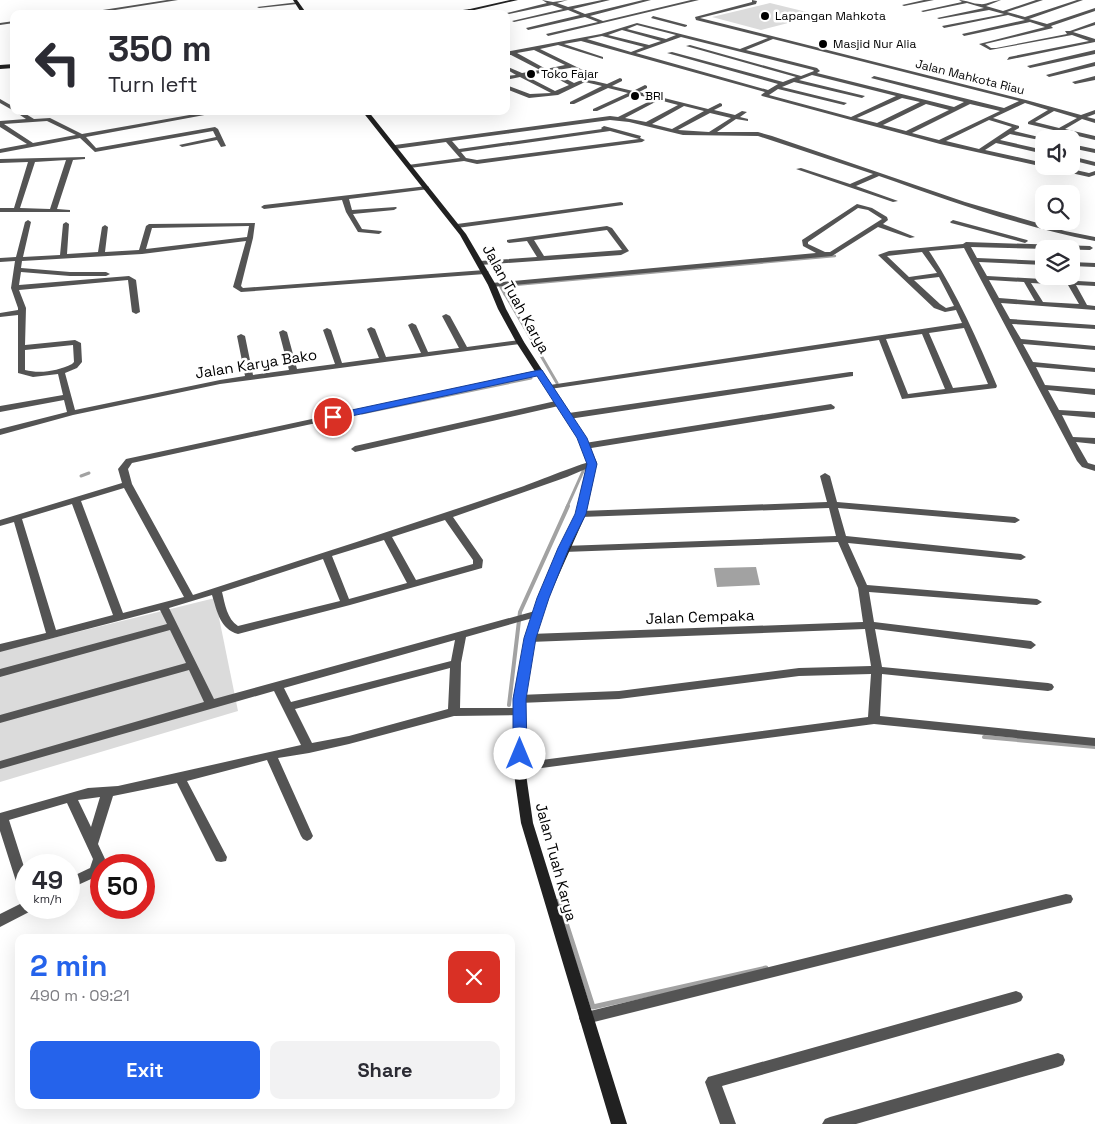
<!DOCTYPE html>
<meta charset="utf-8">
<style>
body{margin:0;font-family:"Space Grotesk",sans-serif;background:#f2f2f3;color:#2b2b33;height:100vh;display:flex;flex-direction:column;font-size:19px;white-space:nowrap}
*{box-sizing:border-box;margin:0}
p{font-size:16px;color:#7c7c81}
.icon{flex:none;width:28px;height:28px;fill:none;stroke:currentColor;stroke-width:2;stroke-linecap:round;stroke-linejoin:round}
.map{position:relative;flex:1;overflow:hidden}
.side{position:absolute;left:15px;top:934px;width:500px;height:175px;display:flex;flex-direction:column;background:#fff;border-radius:10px;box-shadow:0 5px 20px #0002}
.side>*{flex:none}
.guide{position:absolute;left:10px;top:10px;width:500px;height:105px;border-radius:10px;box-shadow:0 5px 20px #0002;background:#fff;color:#2b2b33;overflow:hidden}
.controls{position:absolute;left:1035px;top:130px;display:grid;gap:10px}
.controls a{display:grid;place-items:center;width:45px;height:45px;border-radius:10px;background:#fff;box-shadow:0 5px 20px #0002;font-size:25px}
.speed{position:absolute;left:15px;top:854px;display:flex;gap:10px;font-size:25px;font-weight:700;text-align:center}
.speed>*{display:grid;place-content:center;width:65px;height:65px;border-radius:50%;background:#fff;box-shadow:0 5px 20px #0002;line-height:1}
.speed small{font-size:12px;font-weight:400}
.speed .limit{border:8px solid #d22;background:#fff;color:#111}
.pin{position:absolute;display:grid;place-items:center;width:42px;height:42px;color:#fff;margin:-21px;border:2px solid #fff;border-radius:50%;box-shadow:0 1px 5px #0007}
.me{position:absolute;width:55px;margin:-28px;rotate:0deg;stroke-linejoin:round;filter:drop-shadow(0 0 4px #0008)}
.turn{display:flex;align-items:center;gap:18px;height:105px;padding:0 15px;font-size:22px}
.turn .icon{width:65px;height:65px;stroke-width:2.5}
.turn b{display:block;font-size:35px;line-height:42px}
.round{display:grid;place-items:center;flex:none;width:52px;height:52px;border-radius:10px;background:#f2f2f3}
.overview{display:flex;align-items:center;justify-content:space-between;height:85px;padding:0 15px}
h1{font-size:30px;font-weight:800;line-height:38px;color:#2563eb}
.action{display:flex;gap:10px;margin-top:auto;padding:10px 15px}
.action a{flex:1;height:58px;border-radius:10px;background:#2563eb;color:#fff;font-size:20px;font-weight:800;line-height:58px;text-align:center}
.action a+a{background:#f2f2f3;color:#2b2b33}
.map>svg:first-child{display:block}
.green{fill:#dbdbdb}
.water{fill:#a2a2a2}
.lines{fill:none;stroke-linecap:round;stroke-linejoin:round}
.stream-far3{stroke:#a2a2a2;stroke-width:2.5}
.stream-far2{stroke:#a2a2a2;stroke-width:3}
.stream-far1{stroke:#a2a2a2;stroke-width:4}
.stream{stroke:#a2a2a2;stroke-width:5}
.street{fill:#545454;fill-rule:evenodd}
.secondary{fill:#212121;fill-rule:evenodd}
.route{fill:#2563eb;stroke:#184099}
.poi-dot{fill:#000;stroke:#fff;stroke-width:2}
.labels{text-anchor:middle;stroke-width:5;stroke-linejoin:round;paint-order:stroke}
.far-poi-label{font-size:12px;fill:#000;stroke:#fff;text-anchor:start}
.far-street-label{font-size:12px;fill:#000;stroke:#fff}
.street-label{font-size:15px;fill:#000;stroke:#fff}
</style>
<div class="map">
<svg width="1095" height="1124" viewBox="0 0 1095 1124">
<rect width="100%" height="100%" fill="#fff"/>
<g class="green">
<polygon points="770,3 819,15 761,30 712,17"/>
<polygon points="215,598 238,711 0,782 0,651"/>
</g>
<polygon class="water" points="756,567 760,585 717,587 714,568"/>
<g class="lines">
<g class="stream-far3">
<polyline points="514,285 835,256"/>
<polyline points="504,286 500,286 505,295"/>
</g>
<g class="stream-far2">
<polyline points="505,294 557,383"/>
<polyline points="362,413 531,378"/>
<polyline points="81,476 89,473"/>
<polyline points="567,507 584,469"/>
</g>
<g class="stream-far1">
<polyline points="509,705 520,612 568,506"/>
<polyline points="984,737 1095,747"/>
</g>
<polyline class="stream" points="559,901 593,1007 766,968"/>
<g class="street">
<polygon points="167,0 178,0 90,14 77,14"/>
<polygon points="542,0 553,2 568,0 557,3 568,7 602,0 610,0 573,9 585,14 643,0 651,0 590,16 603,21 691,0 699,0 548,36 546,34 598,22 585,17 528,30 526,28 580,15 568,10 514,22 512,21 563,9 552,5 509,14 507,13 547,3"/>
<path d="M752 0 757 1 756 4 700 18 1026 100 1081 115 1095 110V114L1087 117 1095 119V123L1082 119 1065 129 1095 136V140L1028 124V122L1048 110 1025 103 993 118 1019 126V128L1014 131 1047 139H1044V141L1010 134 1000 140 1044 150V154L996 143 985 150 1044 163V166H1058L1089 173 1095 171V175L1089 177 940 144 762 96 761 95 765 92 581 41 564 44 603 57V59L558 45 540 49 595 76V78L590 80 607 84 620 78 622 79V81L612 86 633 91 645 85 647 86V88L639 92 658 97 662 95 665 97 664 98 708 109 720 103 722 104V106L714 110 735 115 742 111 747 112 740 117 748 119V121L736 119 717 132H758L772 136 965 202 1065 231 1095 237V241C1021 227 950 201 879 176L856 186 898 201 893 202 796 169 801 168 850 184 873 174 758 136 683 135 629 122 610 120 452 141 459 149 602 129 601 128 604 126 641 136 640 138 645 140 642 142 477 164 464 161 410 168 407 166 408 165 460 158 446 142 395 149 392 147 395 145 610 116 618 117 654 99 634 94 597 111H593V109L628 93 608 88 574 104H570V102L602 86 585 82 558 95 529 98 506 89V85L530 94 551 93 520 77 506 80V76L516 75 506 69V66L522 73 540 70 511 55H506V52L601 34 637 23 740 49 768 38 696 20 695 17 752 2ZM637 25 676 35 666 39 627 29ZM622 30 661 41 649 45 608 35ZM602 36 644 47 631 52 587 39ZM681 37 813 70 814 71 801 76 690 45 686 46 796 77 783 82 672 52 667 53 778 84 768 90 636 53ZM773 39 1019 101 1004 108 874 76 871 78 964 102 954 107 817 73 820 71 817 68 746 50ZM534 50 565 65 546 69 517 53ZM570 68 589 77 574 83 551 71ZM545 72 569 85 555 91 526 76ZM812 75 896 96 851 117 769 95 778 89 844 105 847 103 782 87 794 82 862 98 865 96 799 80ZM902 98 920 102 877 123 857 118ZM659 100 678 105 646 122 625 118ZM926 104 949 110 906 131 883 125ZM970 104 1000 111 939 140 912 133ZM684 106 704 111 672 129 652 124ZM1054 111 1077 118 1059 128 1035 122ZM710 113 731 118 709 132 678 130ZM989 120 1012 127 979 149 946 141ZM610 131 639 139 477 160 466 158 461 152Z"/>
<polygon points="924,0 934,0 904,6 902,5"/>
<path d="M959 0C966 0 973 4 980 4 986 5 994 0 1001 0L986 6 1003 11 1036 0H1043L1007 12 1025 17 1077 0H1083L1029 19 1047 24 1095 8V11L1051 26 1053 28 985 44 991 48H996L1067 34 1065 31H1070L1095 22V25L1073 32 1095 39V42L1007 60 1009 57 1089 41 1072 35 990 50 979 44 1045 27 1030 22 964 36 962 34 1025 20 1008 15 944 28 942 26 1004 14 989 10 939 19 937 18 984 8 967 3 923 12 921 11 962 2Z"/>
<polygon points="299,2 297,4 259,8 257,7"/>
<polygon points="468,9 472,9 476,14 471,14"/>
<polygon points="653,16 687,25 687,26 685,27 651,18"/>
<polygon points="14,21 14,23 0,25 0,23"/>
<polygon points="1095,50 1095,54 1030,68 1027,66"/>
<polygon points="1095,62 1095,66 1049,77 1046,75"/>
<polygon points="1095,76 1095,80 1075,84 1072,82"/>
<polygon points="0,99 14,107 14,111 0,103"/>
<path d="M14 111H21L34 119 50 118 82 134 212 111H226L86 137 96 148 215 127 218 129 226 146 221 147 217 140 182 147 179 145 216 137 213 131 95 152 80 138 0 153V149L27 144 0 127V121L26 119ZM47 121 76 135 33 143 4 124Z"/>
<polygon points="1071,144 1095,149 1095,153 1071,148"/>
<polygon points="1071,156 1095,162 1095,166 1071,160"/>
<path d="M85 157V159L73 160 57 209 70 210V212H0V208H14L28 162 0 163V159ZM66 160 50 209 20 208 35 162Z"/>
<polygon points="427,186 429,187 429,189 349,199 352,210 396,207 397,208 394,210 353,214 362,229 381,231 382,232 379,234 358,232 346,212 342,200 264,209 261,207 264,205"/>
<polygon points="621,202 623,203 623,205 457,228 454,226 457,224"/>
<path d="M857 204 872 208 887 217 888 220 883 224 915 237 910 238 878 227 832 256 492 287 488 285 492 283 816 253 803 246 802 240ZM858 208 868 210 882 219 830 252H825L808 244V242Z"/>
<path d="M28 220 31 222 23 257 60 255 63 224 66 222 69 224 67 254 98 252 102 227 105 225 108 227 105 252 139 250 146 226 149 224 255 223 253 238 241 286 243 288 485 270 489 272 485 274 241 292 233 287 246 241 142 254 22 261 21 268 70 272H106L110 274 106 276H70L21 272 19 285 129 276 136 280 140 312 136 314 132 312 128 280 19 290 26 308 25 345 75 340 81 343 82 362 77 368 65 373 75 410 220 380 245 376 237 336 241 334 245 336 253 375 289 370 279 332 283 330 287 332 297 369 335 364 323 330 327 328 331 330 342 363 379 358 367 329 371 327 375 329 386 357 421 353 408 325 412 323 416 325 428 352 459 348 442 316 446 314 450 316 467 347 520 340 524 342 520 344 220 384 73 415 0 435V429L67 412 64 400 0 412V406L63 395 58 374 33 377 18 373V315L0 317V313L18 310V308L11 288 15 261 0 262V258L16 257 25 222ZM249 226 247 237 146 249 152 228ZM73 345 74 362 72 364C58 371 40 374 25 370V350Z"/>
<polygon points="953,220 1027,240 1028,241 1025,243 951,223 950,222"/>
<path d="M607 226 612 228 629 251 621 255 480 265 476 263 480 261 537 257 527 241 509 243 507 242V240ZM607 230 622 250 544 256 534 240Z"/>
<path d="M966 242 1090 246 1093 248 1090 250 971 247 977 258 1044 261V265L979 262 987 276 1095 282V286L1076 285 1087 305 1095 306V310L1001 303 1010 319 1095 325V329L1012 324 1021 339 1095 346V350L1023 344 1033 362 1095 368V372L1036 367 1045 385 1095 389V395L1048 390 1059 410 1095 412V418L1062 415 1073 437 1095 438V444L1076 442 1088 463 1095 465V471L1082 467 1077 461 964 248 929 251C957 293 977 339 997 386L996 388 902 399 879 340 550 389 546 387 550 385 962 323 956 310 945 312 934 308 878 255 889 251 963 244ZM922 252 937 273 909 277 887 256ZM939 277 954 306 946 308 940 304 914 280ZM989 280 1024 282 1035 301 999 298ZM1031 283 1068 285 1079 304 1043 302ZM964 328 988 384 953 388 929 333ZM922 334 945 389 908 394 886 339Z"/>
<polygon points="1071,262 1095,263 1095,267 1071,266"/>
<path d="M539 370H542V374L132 463 128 469 132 484 193 595C304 559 413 524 524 486 535 482 589 460 595 461L597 463 595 465 567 477 453 517 483 560 482 568 350 605 238 634C220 629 217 611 212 595L169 608 214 699 535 611H543L544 613 543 615 466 637 461 663 460 708H519L523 709 525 712 523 715 454 716 349 744 309 753 278 758 313 836 311 839 307 841 303 839 301 836 267 760 187 781 227 857 226 861 221 862 216 861 177 783 113 796 98 844 105 859 103 865H101L100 875 69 889V878L90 868 93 859 67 803 9 820 26 873V898L21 897 0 831V813L88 788 118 786 301 745 274 691 0 769V761L204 702 189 670 0 723V715L186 663 170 630 0 677V669L167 624 160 610 0 652V644L46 633 14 522 0 526V520L122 483 118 469 126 459ZM124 488 184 597 123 613 81 501ZM72 504 113 615 56 630 22 519ZM445 520 473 560V564L416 580 392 537ZM384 540 407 583 349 599 332 556ZM323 559 340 601 238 626C227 619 225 604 222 592ZM455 640 451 661 291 702 284 688ZM450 668 448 709 349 736 312 743 295 709ZM100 797 91 827 78 800Z"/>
<polygon points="850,372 853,372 853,376 569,419 565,416 569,413"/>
<polygon points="560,400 563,401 563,405 355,452 351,449 355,446"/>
<polygon points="831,404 835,407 834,409 585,449 581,446 585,443"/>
<polygon points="825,473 830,476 837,502 1015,517 1020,520 1015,523 838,508 846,536 1021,554 1026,557 1021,560 848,543 867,585 1037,599 1042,602 1037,605 869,592 874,622 1031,641 1036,645 1031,649 875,629 882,667 1048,683 1052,684 1054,687 1052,690 1048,691 882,674 880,716 1095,738 1095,746 874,724 519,771 515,770 513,767 515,764 519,763 868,717 871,674 799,676 619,699 519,703 515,702 513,699 515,696 519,695 619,691 799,668 871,666 865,629 530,642 525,638 530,634 863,622 858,588 838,542 564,552 559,549 564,546 836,536 829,508 581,517 576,514 581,511 827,502 820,476"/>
<polygon points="1066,894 1071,895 1073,899 1071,903 1066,904 586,1024 581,1023 579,1018 581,1013 586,1012"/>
<polygon points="26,901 26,908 32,908 31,911 0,927 0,914"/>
<polygon points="1016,991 1021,993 1023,997 1021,1001 1016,1003 722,1086 736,1124 720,1124 705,1082 708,1077"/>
<polygon points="1058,1053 1063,1055 1065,1060 1063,1065 1058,1067 856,1124 822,1124 825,1119 830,1117"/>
</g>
<g class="secondary">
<polygon points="293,0 297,0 307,14 302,14"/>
<polygon points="510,0 518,0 470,11 434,14 470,9"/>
<polygon points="14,64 14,68 0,69 0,65"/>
<polygon points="362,111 368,111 466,234 496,285 506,309 524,342 586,438 597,463 586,514 548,599 535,638 525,699 525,767 533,823 627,1124 611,1124 521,823 513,767 513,699 525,638 538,599 576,514 587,463 578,438 516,342 498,309 488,285 460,235"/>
</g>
</g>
<polygon class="route" points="539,370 542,370 587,438 597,464 586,514 569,548 549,598 536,638 526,699 527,754 525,757 515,757 513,754 513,699 524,638 537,598 558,548 575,514 587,464 577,438 537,376 333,420 328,417 333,414"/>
<g class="poi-dot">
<circle cx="765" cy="16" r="5"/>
<circle cx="823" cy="44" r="5"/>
<circle cx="531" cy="74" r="5"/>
<circle cx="635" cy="96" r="5"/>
</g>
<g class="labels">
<g class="far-poi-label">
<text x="775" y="20">Lapangan Mahkota</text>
<text x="833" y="48">Masjid Nur Alia</text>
<text x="541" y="78">Toko Fajar</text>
<text x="645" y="100">BRI</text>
</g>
<g class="far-street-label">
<text transform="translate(970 77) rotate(14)" y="4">Jalan Mahkota Riau</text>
</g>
<g class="street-label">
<text transform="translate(516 299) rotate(61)" y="5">Jalan Tuah Karya</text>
<text transform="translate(256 364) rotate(-9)" y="5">Jalan Karya Bako</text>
<text transform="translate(700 617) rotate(-2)" y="5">Jalan Cempaka</text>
<text transform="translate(556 862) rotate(75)" y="5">Jalan Tuah Karya</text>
</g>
</g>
</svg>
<div class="controls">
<a><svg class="icon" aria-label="sound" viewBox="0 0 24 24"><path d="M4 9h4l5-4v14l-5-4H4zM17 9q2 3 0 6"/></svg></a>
<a><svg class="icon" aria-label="search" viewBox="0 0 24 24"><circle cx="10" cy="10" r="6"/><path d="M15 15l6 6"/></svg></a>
<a><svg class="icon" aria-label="layers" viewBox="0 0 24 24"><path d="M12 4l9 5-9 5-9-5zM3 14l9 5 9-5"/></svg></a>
</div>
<div class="speed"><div>49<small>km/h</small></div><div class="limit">50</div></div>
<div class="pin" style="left:333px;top:417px;background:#d93025"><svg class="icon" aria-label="arrive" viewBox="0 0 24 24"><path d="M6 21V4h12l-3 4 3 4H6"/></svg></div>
<svg class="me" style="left:520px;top:754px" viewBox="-20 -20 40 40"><circle r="19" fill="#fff"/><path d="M0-13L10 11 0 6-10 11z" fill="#2563eb"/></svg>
<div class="guide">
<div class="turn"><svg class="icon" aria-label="left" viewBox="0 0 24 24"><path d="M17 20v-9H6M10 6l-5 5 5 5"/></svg><div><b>350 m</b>Turn left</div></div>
</div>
<section class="side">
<div class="overview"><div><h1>2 min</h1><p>490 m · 09:21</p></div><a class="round" style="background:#d93025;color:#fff"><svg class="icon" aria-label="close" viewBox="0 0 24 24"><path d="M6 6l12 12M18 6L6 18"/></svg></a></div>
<div class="action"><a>Exit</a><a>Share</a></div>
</section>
</div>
